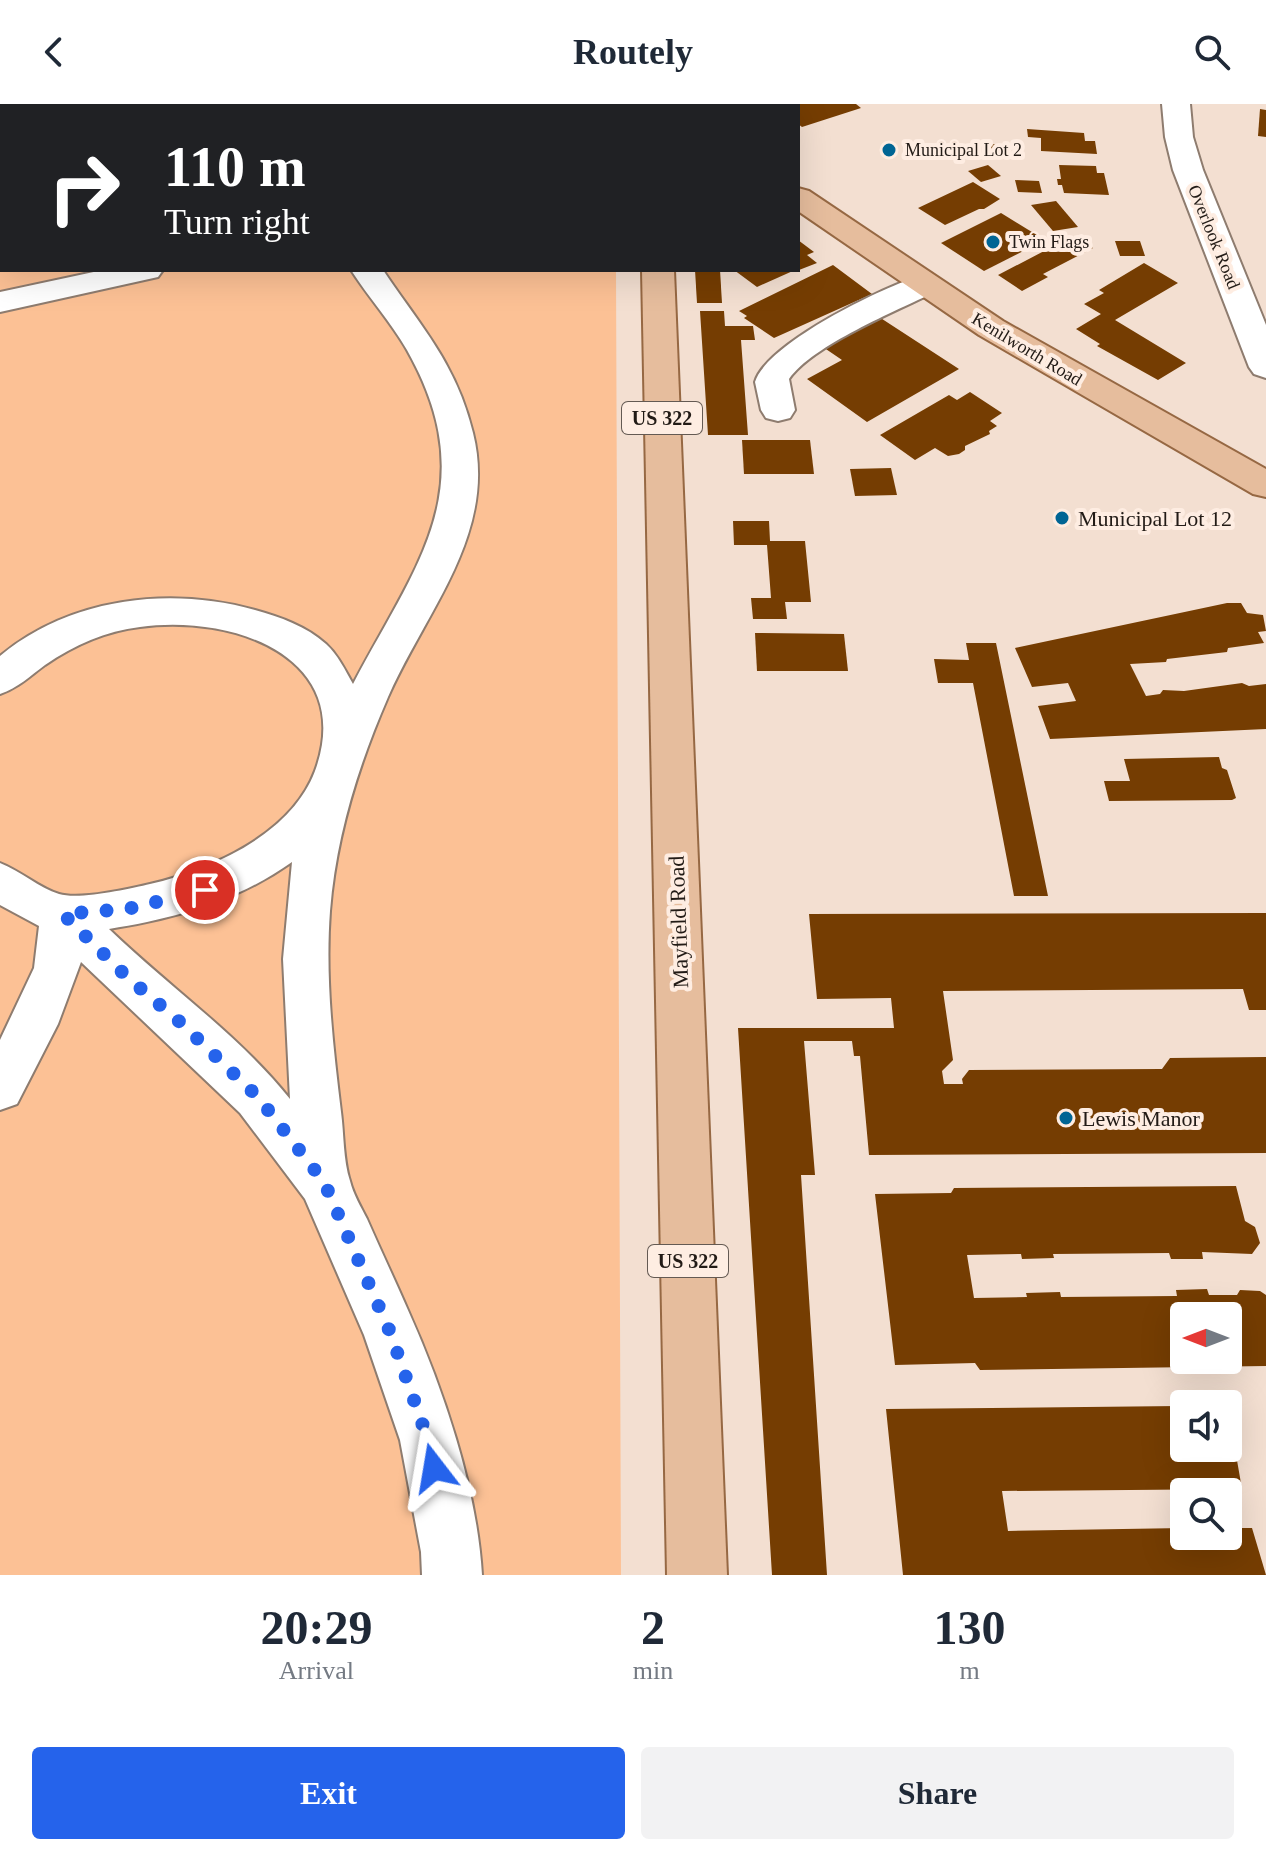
<!DOCTYPE html>
<style>
body{margin:0;font-family:Georgia,serif;background:#f2f2f3;color:#1f2937;height:100vh;display:flex;flex-direction:column;font-size:30px;white-space:nowrap}
*{box-sizing:border-box;margin:0}
p{font-size:26px;color:#747a83}
.icon{flex:none;width:44px;height:44px;fill:none;stroke:currentColor;stroke-width:2;stroke-linecap:round;stroke-linejoin:round}
.map{position:relative;height:1471px;overflow:hidden}
.panel{display:flex;flex-direction:column;background:#fff;flex:1}
.panel>*{flex:none}
.top-card{position:absolute;left:0px;top:0px;width:800px;height:168px;box-shadow:0 8px 32px #0002;background:#202124;color:#fff;overflow:hidden}
.needle{width:52px;rotate:270deg}
.controls{position:absolute;left:1170px;top:1198px;display:grid;gap:16px}
.controls a{display:grid;place-items:center;width:72px;height:72px;border-radius:8px;background:#fff;box-shadow:0 8px 32px #0002;font-size:40px}
.pin{position:absolute;display:grid;place-items:center;width:68px;height:68px;color:#fff;margin:-34px;border:4px solid #fff;border-radius:50%;box-shadow:0 2px 8px #0007}
.me{position:absolute;width:88px;margin:-44px;rotate:346deg;stroke-linejoin:round;filter:drop-shadow(0 0 6px #0008)}
.turn{display:flex;align-items:center;gap:28px;height:168px;padding:0 32px;font-size:36px}
.turn .icon{width:104px;height:104px;stroke-width:2.5}
.turn b{display:block;font-size:56px;line-height:68px}
.eta{display:flex;justify-content:space-evenly;align-items:center;height:136px;text-align:center}
.eta b{font-size:48px;font-weight:600;line-height:56px}
.button{display:flex;gap:16px;margin-top:auto;padding:16px 32px}
.button a{flex:1;height:92px;border-radius:8px;background:#2563eb;color:#fff;font-size:32px;font-weight:600;line-height:92px;text-align:center}
.button a+a{background:#f2f2f3;color:#1f2937}
header{display:flex;justify-content:space-between;align-items:center;height:104px;padding:0 32px;background:#fff;font-size:36px;font-weight:600}
.map>svg:first-child{display:block}
.green{fill:#fcc195}
.building{fill:#753d02;fill-rule:evenodd}
.lines{fill:none;stroke-linecap:round;stroke-linejoin:round}
.minor-casing{stroke:#8e7c6f;stroke-width:4}
.major-casing{stroke:#966843;stroke-width:4}
.minor{fill:#fff;fill-rule:evenodd}
.major{fill:#e6bd9d;fill-rule:evenodd}
.route{stroke:#2563eb;stroke-width:14;stroke-dasharray:0 25.2}
.poi-dot{fill:#006594;stroke:#feede2;stroke-width:3}
.labels{text-anchor:middle;stroke-width:8;stroke-linejoin:round;paint-order:stroke}
.far-poi-label{font-size:18px;fill:#221b16;stroke:#feede2;text-anchor:start}
.far-street-label{font-size:18px;fill:#221b16;stroke:#feede2}
.shield{fill:#feede2;stroke:#645a53;stroke-width:2}
.shield-label{font-size:20px;font-weight:bold;fill:#221b16}
.poi-label{font-size:22px;fill:#221b16;stroke:#feede2;text-anchor:start}
.street-label{font-size:22px;fill:#221b16;stroke:#feede2}
</style>
<header><svg class="icon" aria-label="back" viewBox="0 0 24 24"><path d="M15 5l-7 7 7 7"/></svg>Routely<svg class="icon" aria-label="search" viewBox="0 0 24 24"><circle cx="10" cy="10" r="6"/><path d="M15 15l6 6"/></svg></header>
<div class="map">
<svg width="1266" height="1471" viewBox="0 0 1266 1471">
<rect width="100%" height="100%" fill="#f3dfd1"/>
<polygon class="green" points="0,0 614,2 2,2 2,166 616,166 621,1471 0,1471"/>
<g class="building">
<polygon points="798,0 856,0 861,4 802,23 798,20"/>
<polygon points="1260,5 1266,6 1266,33 1258,32"/>
<polygon points="1027,25 1084,29 1085,37 1095,37 1097,50 1041,47 1041,34 1028,33"/>
<polygon points="986,40 1008,41 1011,54 989,53"/>
<polygon points="988,61 1001,72 981,78 968,67"/>
<polygon points="1059,61 1096,62 1097,69 1104,69 1109,91 1064,89 1062,81 1058,81 1057,75 1061,75"/>
<polygon points="1015,76 1039,77 1042,89 1018,88"/>
<polygon points="973,78 1000,95 984,105 979,105 945,121 918,104"/>
<polygon points="1056,97 1078,123 1053,127 1031,101"/>
<polygon points="1001,109 1045,136 984,167 941,139"/>
<polygon points="1073,132 1093,144 1043,170 1048,173 1022,187 998,171"/>
<polygon points="798,136 814,148 807,151 817,159 799,166"/>
<polygon points="1115,137 1140,137 1145,152 1120,152"/>
<polygon points="1144,159 1178,179 1115,216 1186,259 1158,276 1097,242 1100,240 1076,225 1101,210 1084,200 1104,189 1099,186"/>
<polygon points="833,161 872,190 774,234 744,214 747,212 739,207"/>
<polygon points="695,166 720,166 722,199 697,199"/>
<polygon points="734,166 795,166 757,183"/>
<polygon points="700,207 724,207 725,222 753,222 755,236 741,236 748,331 708,331"/>
<polygon points="876,211 959,265 867,318 807,275 842,256 820,241"/>
<polygon points="970,288 1002,309 990,317 997,322 989,327 990,330 965,342 965,346 959,350 948,352 935,344 915,356 880,331 949,291 957,296"/>
<polygon points="742,336 810,336 814,370 744,370"/>
<polygon points="891,364 897,391 855,392 850,365"/>
<polygon points="733,417 769,417 770,437 805,437 811,498 785,498 787,515 753,515 751,494 771,494 767,441 734,441"/>
<polygon points="1227,499 1241,499 1247,509 1263,511 1266,527 1258,528 1264,539 1228,544 1227,548 1167,555 1166,558 1130,560 1146,592 1160,590 1163,586 1184,587 1242,579 1249,582 1266,580 1266,625 1050,635 1038,602 1076,597 1068,579 1032,583 1015,544"/>
<polygon points="755,529 844,530 848,567 757,567"/>
<polygon points="966,539 996,539 1048,792 1014,792 973,579 938,579 934,555 969,556"/>
<polygon points="1219,653 1222,664 1227,666 1236,694 1232,696 1109,697 1104,677 1130,677 1124,655"/>
<polygon points="1266,809 1266,906 1249,906 1243,885 943,887 953,956 942,967 944,980 963,980 962,975 969,966 1162,965 1170,954 1266,953 1266,1049 869,1051 860,952 854,952 852,937 804,937 815,1071 801,1071 827,1471 772,1471 738,924 894,924 891,894 817,895 809,810"/>
<path d="M1236 1082 1245 1117 1255 1123 1260 1139 1252 1150 1202 1148 1203 1155H1171L1169 1149 1053 1150 1054 1154 1022 1155 1021 1150 967 1151 974 1194 1027 1193 1026 1189 1060 1188 1061 1193 1177 1192 1176 1186 1207 1185 1209 1191H1237L1240 1186 1260 1187 1266 1191V1262L980 1266 975 1259 895 1261 875 1090 951 1089 954 1084ZM1184 1212H1228V1256H1184Z"/>
<polygon points="1178,1298 1184,1298 1184,1344 1228,1344 1228,1322 1231,1322 1242,1385 1002,1387 1008,1427 1184,1424 1184,1432 1228,1432 1228,1424 1252,1424 1266,1471 903,1471 886,1305 1179,1302"/>
</g>
<g class="lines">
<defs>
<g id="minor">
<polygon points="401,0 431,0 400,2"/>
<polygon points="1162,0 1190,0 1193,33 1203,66 1266,221 1266,274 1254,270 1249,263 1173,66 1165,33"/>
<polygon points="103,166 163,166 158,173 0,208 0,188"/>
<path d="M351 166H383C421 223 456 259 473 329 498 429 425 508 388 593 358 662 336 732 330 807 325 874 333 942 341 1008 344 1030 343 1056 350 1077 353 1090 361 1103 367 1115 380 1145 394 1174 407 1204 443 1284 477 1384 482 1471H422L421 1448 400 1336 364 1231 305 1095 240 1009 81 858 58 920 17 1000 0 1006V936L34 864 39 822 0 801V759C21 767 39 784 59 790 79 796 129 785 150 780 210 766 291 731 315 667 357 552 231 510 140 523 106 527 74 541 45 561 30 572 18 584 0 590V552C70 494 169 482 255 506 280 513 306 522 326 540 338 551 345 566 353 580 416 460 485 384 407 246 391 218 369 194 351 166ZM292 758 283 855 290 995C238 930 168 882 109 825 174 815 237 797 292 758Z"/>
<path d="M924 171 935 174 940 181 935 188C896 207 813 241 789 275L795 306 790 314 778 317 766 314 761 306 755 278C766 240 885 181 924 171Z"/>
</g>
<g id="major">
<polygon points="637,0 665,0 666,2 638,2"/>
<polygon points="671,0 700,0 701,2 672,2"/>
<polygon points="798,84 809,87 1003,217 1266,365 1266,393 1253,390 979,231 798,107"/>
<polygon points="642,166 674,166 727,1471 667,1471"/>
</g>
</defs>
<use href="#minor" class="minor-casing"/>
<use href="#major" class="major-casing"/>
<use href="#minor" class="minor"/>
<use href="#major" class="major"/>
</g>
<g class="lines">
<polyline class="route" points="205,786 127,805 63,810 126,872 181,919 258,993 324,1078 390,1228 428,1336 434,1364"/>
</g>
<g class="poi-dot">
<circle cx="889" cy="46" r="8"/>
<circle cx="993" cy="138" r="8"/>
<circle cx="1062" cy="414" r="8"/>
<circle cx="1066" cy="1014" r="8"/>
</g>
<g class="labels">
<g class="far-poi-label">
<text x="905" y="52">Municipal Lot 2</text>
<text x="1009" y="144">Twin Flags</text>
</g>
<g class="far-street-label">
<text transform="translate(1214 133) rotate(68)" y="6">Overlook Road</text>
<text transform="translate(1027 245) rotate(31)" y="6">Kenilworth Road</text>
</g>
<g class="shield">
<rect x="622" y="298" width="80" height="32" rx="6"/>
<rect x="648" y="1141" width="80" height="32" rx="6"/>
</g>
<g class="shield-label">
<text x="662" y="321">US 322</text>
<text x="688" y="1164">US 322</text>
</g>
<g class="poi-label">
<text x="1078" y="422">Municipal Lot 12</text>
<text x="1082" y="1022">Lewis Manor</text>
</g>
<g class="street-label">
<text transform="translate(678 818) rotate(-92)" y="8">Mayfield Road</text>
</g>
</g>
</svg>
<div class="controls">
<a><svg class="needle" viewBox="-14 -14 28 28"><path d="M0-13l5 13h-10z" fill="#e53935"/><path d="M0 13l5-13h-10z" fill="#747a83"/></svg></a>
<a><svg class="icon" aria-label="sound" viewBox="0 0 24 24"><path d="M4 9h4l5-4v14l-5-4H4zM17 9q2 3 0 6"/></svg></a>
<a><svg class="icon" aria-label="search" viewBox="0 0 24 24"><circle cx="10" cy="10" r="6"/><path d="M15 15l6 6"/></svg></a>
</div>
<div class="pin" style="left:205px;top:786px;background:#d93025"><svg class="icon" aria-label="arrive" viewBox="0 0 24 24"><path d="M6 21V4h12l-3 4 3 4H6"/></svg></div>
<svg class="me" style="left:434px;top:1364px" viewBox="-20 -20 40 40"><path d="M0-17L14 15 0 8-14 15z" fill="#2563eb" stroke="#fff" stroke-width="4"/></svg>
<div class="top-card">
<div class="turn"><svg class="icon" aria-label="right" viewBox="0 0 24 24"><path d="M7 20v-9h11M14 6l5 5-5 5"/></svg><div><b>110 m</b>Turn right</div></div>
</div>
</div>
<section class="panel">
<div class="eta">
<div><b>20:29</b><p>Arrival</p></div>
<div><b>2</b><p>min</p></div>
<div><b>130</b><p>m</p></div>
</div>
<div class="button"><a>Exit</a><a>Share</a></div>
</section>
